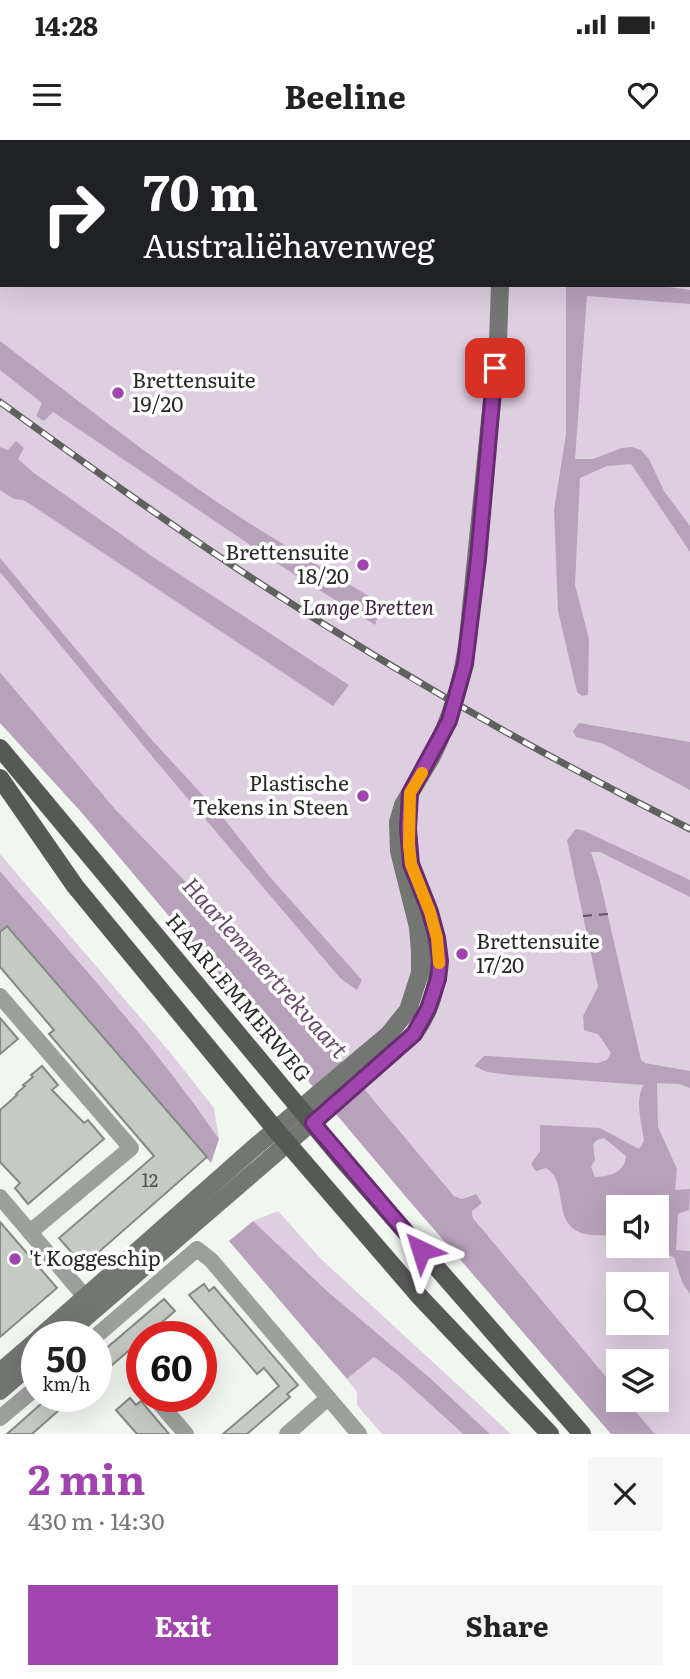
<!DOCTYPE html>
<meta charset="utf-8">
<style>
body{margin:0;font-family:Literata,serif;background:#f6f6f6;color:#222;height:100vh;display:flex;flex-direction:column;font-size:26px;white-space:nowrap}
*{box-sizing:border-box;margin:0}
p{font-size:23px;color:#767676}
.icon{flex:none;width:38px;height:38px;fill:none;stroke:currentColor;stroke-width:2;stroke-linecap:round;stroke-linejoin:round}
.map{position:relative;height:1294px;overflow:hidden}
.side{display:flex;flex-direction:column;background:#fff;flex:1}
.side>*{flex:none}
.hud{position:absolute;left:0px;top:0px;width:691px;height:147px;box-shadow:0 7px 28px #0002;background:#202124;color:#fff;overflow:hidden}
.controls{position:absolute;left:606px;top:1055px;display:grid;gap:14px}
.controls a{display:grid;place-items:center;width:63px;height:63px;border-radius:0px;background:#fff;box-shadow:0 7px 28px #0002;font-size:35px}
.speed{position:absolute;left:21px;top:1181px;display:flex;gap:14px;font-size:35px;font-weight:700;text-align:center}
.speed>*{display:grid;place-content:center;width:91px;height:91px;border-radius:50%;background:#fff;box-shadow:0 7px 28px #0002;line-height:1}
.speed small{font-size:18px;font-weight:400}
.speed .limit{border:10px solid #d22;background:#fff;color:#111}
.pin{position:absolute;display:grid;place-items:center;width:60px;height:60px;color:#fff;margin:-30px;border-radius:14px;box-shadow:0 4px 10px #0006}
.me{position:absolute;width:77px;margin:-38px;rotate:319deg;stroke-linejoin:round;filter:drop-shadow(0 0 5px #0008)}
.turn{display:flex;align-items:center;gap:24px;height:147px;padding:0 28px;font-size:32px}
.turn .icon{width:91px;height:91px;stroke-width:2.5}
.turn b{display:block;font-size:49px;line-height:60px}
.round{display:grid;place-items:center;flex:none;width:74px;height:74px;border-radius:0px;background:#f6f6f6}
.headline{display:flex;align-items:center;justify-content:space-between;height:119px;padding:0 28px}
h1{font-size:42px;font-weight:700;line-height:52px;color:#a044ae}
.action{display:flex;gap:14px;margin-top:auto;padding:14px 28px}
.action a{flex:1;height:80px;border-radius:0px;background:#a044ae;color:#fff;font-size:28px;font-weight:700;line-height:80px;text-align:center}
.action a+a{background:#f6f6f6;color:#222}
.status{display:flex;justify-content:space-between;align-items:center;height:49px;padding:0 35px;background:#fff;direction:ltr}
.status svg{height:19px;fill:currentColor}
header{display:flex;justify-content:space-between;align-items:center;height:91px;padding:0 28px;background:#fff;font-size:32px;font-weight:700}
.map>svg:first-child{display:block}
.green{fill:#decfe0;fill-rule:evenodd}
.water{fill:#b8a2bb;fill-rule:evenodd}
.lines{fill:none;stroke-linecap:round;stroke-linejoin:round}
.ferry{stroke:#69486e;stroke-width:2;stroke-dasharray:9 7;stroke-linecap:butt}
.building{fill:#c6cac5;stroke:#858985;stroke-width:2}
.street{stroke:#9d9f9d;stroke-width:16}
.secondary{stroke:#747673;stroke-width:18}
.primary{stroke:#575956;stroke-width:18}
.rail-casing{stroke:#5f615e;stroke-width:7}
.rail{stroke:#fff;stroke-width:4.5;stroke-dasharray:13;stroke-linecap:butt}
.secondary-bridge{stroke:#747673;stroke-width:18}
.route-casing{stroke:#682c71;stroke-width:18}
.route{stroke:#a044ae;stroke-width:12}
.slow{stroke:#f59e0b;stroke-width:12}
.poi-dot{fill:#a044ae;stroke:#fff;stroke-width:2.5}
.labels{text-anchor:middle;stroke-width:7;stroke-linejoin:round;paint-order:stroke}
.number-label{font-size:18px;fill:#50524f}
.poi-label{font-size:21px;fill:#292a28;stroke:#fff;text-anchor:start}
.park-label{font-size:21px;font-style:italic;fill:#402144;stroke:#fff}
.street-label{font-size:21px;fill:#292a28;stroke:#fff}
.water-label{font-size:23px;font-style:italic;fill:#69486e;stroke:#fff}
</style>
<div class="status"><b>14:28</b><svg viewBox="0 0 49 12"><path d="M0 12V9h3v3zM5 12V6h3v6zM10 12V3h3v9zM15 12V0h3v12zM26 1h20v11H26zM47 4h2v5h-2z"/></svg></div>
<header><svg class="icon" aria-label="menu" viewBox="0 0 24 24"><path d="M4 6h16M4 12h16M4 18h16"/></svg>Beeline<svg class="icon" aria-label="heart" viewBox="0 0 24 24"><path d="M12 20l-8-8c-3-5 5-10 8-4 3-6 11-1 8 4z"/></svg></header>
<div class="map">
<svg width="690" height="1294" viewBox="0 0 690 1294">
<rect width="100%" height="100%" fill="#f2f6f1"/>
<g class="green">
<path d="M0 0H690V1294H655L626 1260H656V1222H618V1251L473 1078 472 1071 476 1066V1054L462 1059 454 1056 221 778 115 669 0 532ZM2 2H690V145H2ZM618 1068H656V1106H618ZM618 1144H656V1183H618Z"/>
<path d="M0 714 169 911 214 968 219 999C154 904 75 818 0 731Z"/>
<polygon points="278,1071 320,1118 511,1294 490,1294 430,1238 326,1150 253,1081"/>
<polygon points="374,1217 397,1234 463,1294 382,1294 357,1265 357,1252 347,1239"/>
</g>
<g class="water">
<polygon points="566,145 655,145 690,150 690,164 587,156 575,319 593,319 622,308 632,307 641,310 649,319 664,351 690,386 690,412 631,324 607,326 580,338 575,445 589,499 588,555 582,556 577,552 558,471 554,370 566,294"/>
<path d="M0 201C73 257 146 314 223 366 272 398 322 428 372 458L378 476 375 485 295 435 53 272 44 281 36 276 42 263 0 230Z"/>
<polygon points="16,301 24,308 18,319 34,333 153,417 349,545 333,566 30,364 23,360 14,359 0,350 0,307 8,310"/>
<polygon points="0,418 151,599 221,675 269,736 362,840 357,850 340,838 156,621 0,432"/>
<polygon points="0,532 115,669 221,778 454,1056 462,1059 476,1054 482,1063 472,1071 473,1078 618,1251 618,1260 626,1260 655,1294 611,1294 406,1057 82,673 0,583"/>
<polygon points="579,583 690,602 690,650 604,604 576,597 573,591"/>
<path d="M576 689 582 690 690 740V757L600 712H591L600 741 641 920 645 923 690 931V948L679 944 657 943 658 987 677 1029 675 1050 690 1049 689 1070 678 1074 676 1110 690 1111V1154L682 1142 674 1117 642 1106H656V1068H618V1098C604 1093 587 1098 575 1090 553 1075 568 1041 546 1028L536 1031 531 1024 540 1011V985L600 988 639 1009 644 1001C642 984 634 959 644 945L510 935 487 932 474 926 484 916H488L597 923 607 920 611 913 598 894 584 890 583 876 598 847 567 700ZM604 998 626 1016C624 1033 611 1036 595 1037L591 1027 595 1020 593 1005 597 1000Z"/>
<path d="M0 731C75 818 154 904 219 999L211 1023 10 788 0 794Z"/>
<polygon points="253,1081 326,1150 430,1238 490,1294 463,1294 397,1234 374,1217 347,1239 229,1101"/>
</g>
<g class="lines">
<polyline class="ferry" points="583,776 608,774"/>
</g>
<g class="building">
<polygon points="7,786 207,1017 92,1118 87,1113 79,1121 59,1098 154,1016 49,894 54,890 0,827 0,792"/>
<polygon points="0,878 18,899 0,914"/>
<polygon points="42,926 58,945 52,950 84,983 88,980 104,999 28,1064 15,1048 20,1043 0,1022 0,970 17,955 16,954 25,946 23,945 33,937 31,935"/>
<polygon points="0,1082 57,1148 0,1197"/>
<polygon points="204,1144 209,1151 214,1147 298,1245 287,1254 290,1257 247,1294 223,1294 279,1246 264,1228 257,1234 189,1155"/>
<polygon points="164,1159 175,1171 145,1197 142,1197 142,1199 96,1239 96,1217"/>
<polygon points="50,1256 75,1256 32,1294 7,1294"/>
<polygon points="130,1258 136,1265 141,1261 169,1294 137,1294 116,1270"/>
</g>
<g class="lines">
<g class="street">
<polyline points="0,856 131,1008 30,1092"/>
<polyline points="0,1057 86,1158"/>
<polyline points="95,1197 197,1109 211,1120 359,1294"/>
<polyline points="153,1256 186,1294"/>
<polyline points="0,1278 37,1247"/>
<polyline points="287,1294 328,1258"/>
</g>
<g class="secondary">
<polyline points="480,0 481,2"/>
<polyline points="468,498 498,201 500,145"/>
<polyline points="40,1197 256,1006 388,895 408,870 420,833 420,812 418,787 399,711 398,682 403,665 431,618"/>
<path d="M63 1197 414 894C440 858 444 817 430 774 426 760 419 747 414 733"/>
<polyline points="0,1232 37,1200"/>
<polyline points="0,1251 37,1219"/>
</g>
<g class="primary">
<polyline points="0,608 341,1018 582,1294"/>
<polyline points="0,638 75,746 276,990 420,1157 550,1294"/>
</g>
<defs>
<path id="rail" d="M0 262C83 322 166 382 253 439 393 531 540 614 690 689"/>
</defs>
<use href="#rail" class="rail-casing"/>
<use href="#rail" class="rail"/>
<path class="secondary-bridge" d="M431 618C451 579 463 541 468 498"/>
</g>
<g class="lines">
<defs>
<polyline id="route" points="421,1110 313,983 414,894 428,869 438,839 440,821 437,798 430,772 411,724 408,689 410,653 449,581 465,524 478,419 495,228"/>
</defs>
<use href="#route" class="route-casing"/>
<use href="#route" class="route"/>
<polyline class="slow" points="422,633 410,653 409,705 411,724 430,772 437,798 439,823"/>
</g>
<g class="poi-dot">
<circle cx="118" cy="253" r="7"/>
<circle cx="363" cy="425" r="7"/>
<circle cx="363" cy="656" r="7"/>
<circle cx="462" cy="814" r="7"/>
<circle cx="15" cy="1119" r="7"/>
</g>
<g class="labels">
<g class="number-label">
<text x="150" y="1047">12</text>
</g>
<g class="poi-label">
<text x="132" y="248">Brettensuite<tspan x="132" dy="24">19/20</tspan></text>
<text x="349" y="420" text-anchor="end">Brettensuite<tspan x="349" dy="24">18/20</tspan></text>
<text x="349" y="651" text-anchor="end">Plastische<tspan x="349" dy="24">Tekens in Steen</tspan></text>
<text x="476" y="809">Brettensuite<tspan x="476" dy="24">17/20</tspan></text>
<text x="29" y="1126">'t Koggeschip</text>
</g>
<g class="park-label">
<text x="368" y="475">Lange Bretten</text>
</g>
<g class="street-label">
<text transform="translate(238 858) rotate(50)" y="7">HAARLEMMERWEG</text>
</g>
<g class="water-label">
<text transform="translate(265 828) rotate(48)" y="8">Haarlemmertrekvaart</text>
</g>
</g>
</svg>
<div class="controls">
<a><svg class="icon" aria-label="sound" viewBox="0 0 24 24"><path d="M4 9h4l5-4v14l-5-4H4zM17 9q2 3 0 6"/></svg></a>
<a><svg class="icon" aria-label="search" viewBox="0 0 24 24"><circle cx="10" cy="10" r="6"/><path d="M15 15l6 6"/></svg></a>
<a><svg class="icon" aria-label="layers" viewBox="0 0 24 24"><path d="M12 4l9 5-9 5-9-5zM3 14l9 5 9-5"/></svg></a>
</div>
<div class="speed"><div>50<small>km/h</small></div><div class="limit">60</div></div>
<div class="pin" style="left:495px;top:228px;background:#d93025"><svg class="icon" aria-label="arrive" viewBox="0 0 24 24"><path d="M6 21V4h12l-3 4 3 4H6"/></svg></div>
<svg class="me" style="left:421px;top:1110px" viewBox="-20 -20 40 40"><path d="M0-17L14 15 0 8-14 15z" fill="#a044ae" stroke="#fff" stroke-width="4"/></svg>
<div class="hud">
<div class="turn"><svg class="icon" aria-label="right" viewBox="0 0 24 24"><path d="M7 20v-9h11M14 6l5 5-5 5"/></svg><div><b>70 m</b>Australiëhavenweg</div></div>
</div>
</div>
<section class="side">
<div class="headline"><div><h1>2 min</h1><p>430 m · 14:30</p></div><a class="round"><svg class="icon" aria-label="close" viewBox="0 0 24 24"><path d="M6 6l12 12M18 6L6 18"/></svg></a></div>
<div class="action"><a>Exit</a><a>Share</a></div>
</section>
